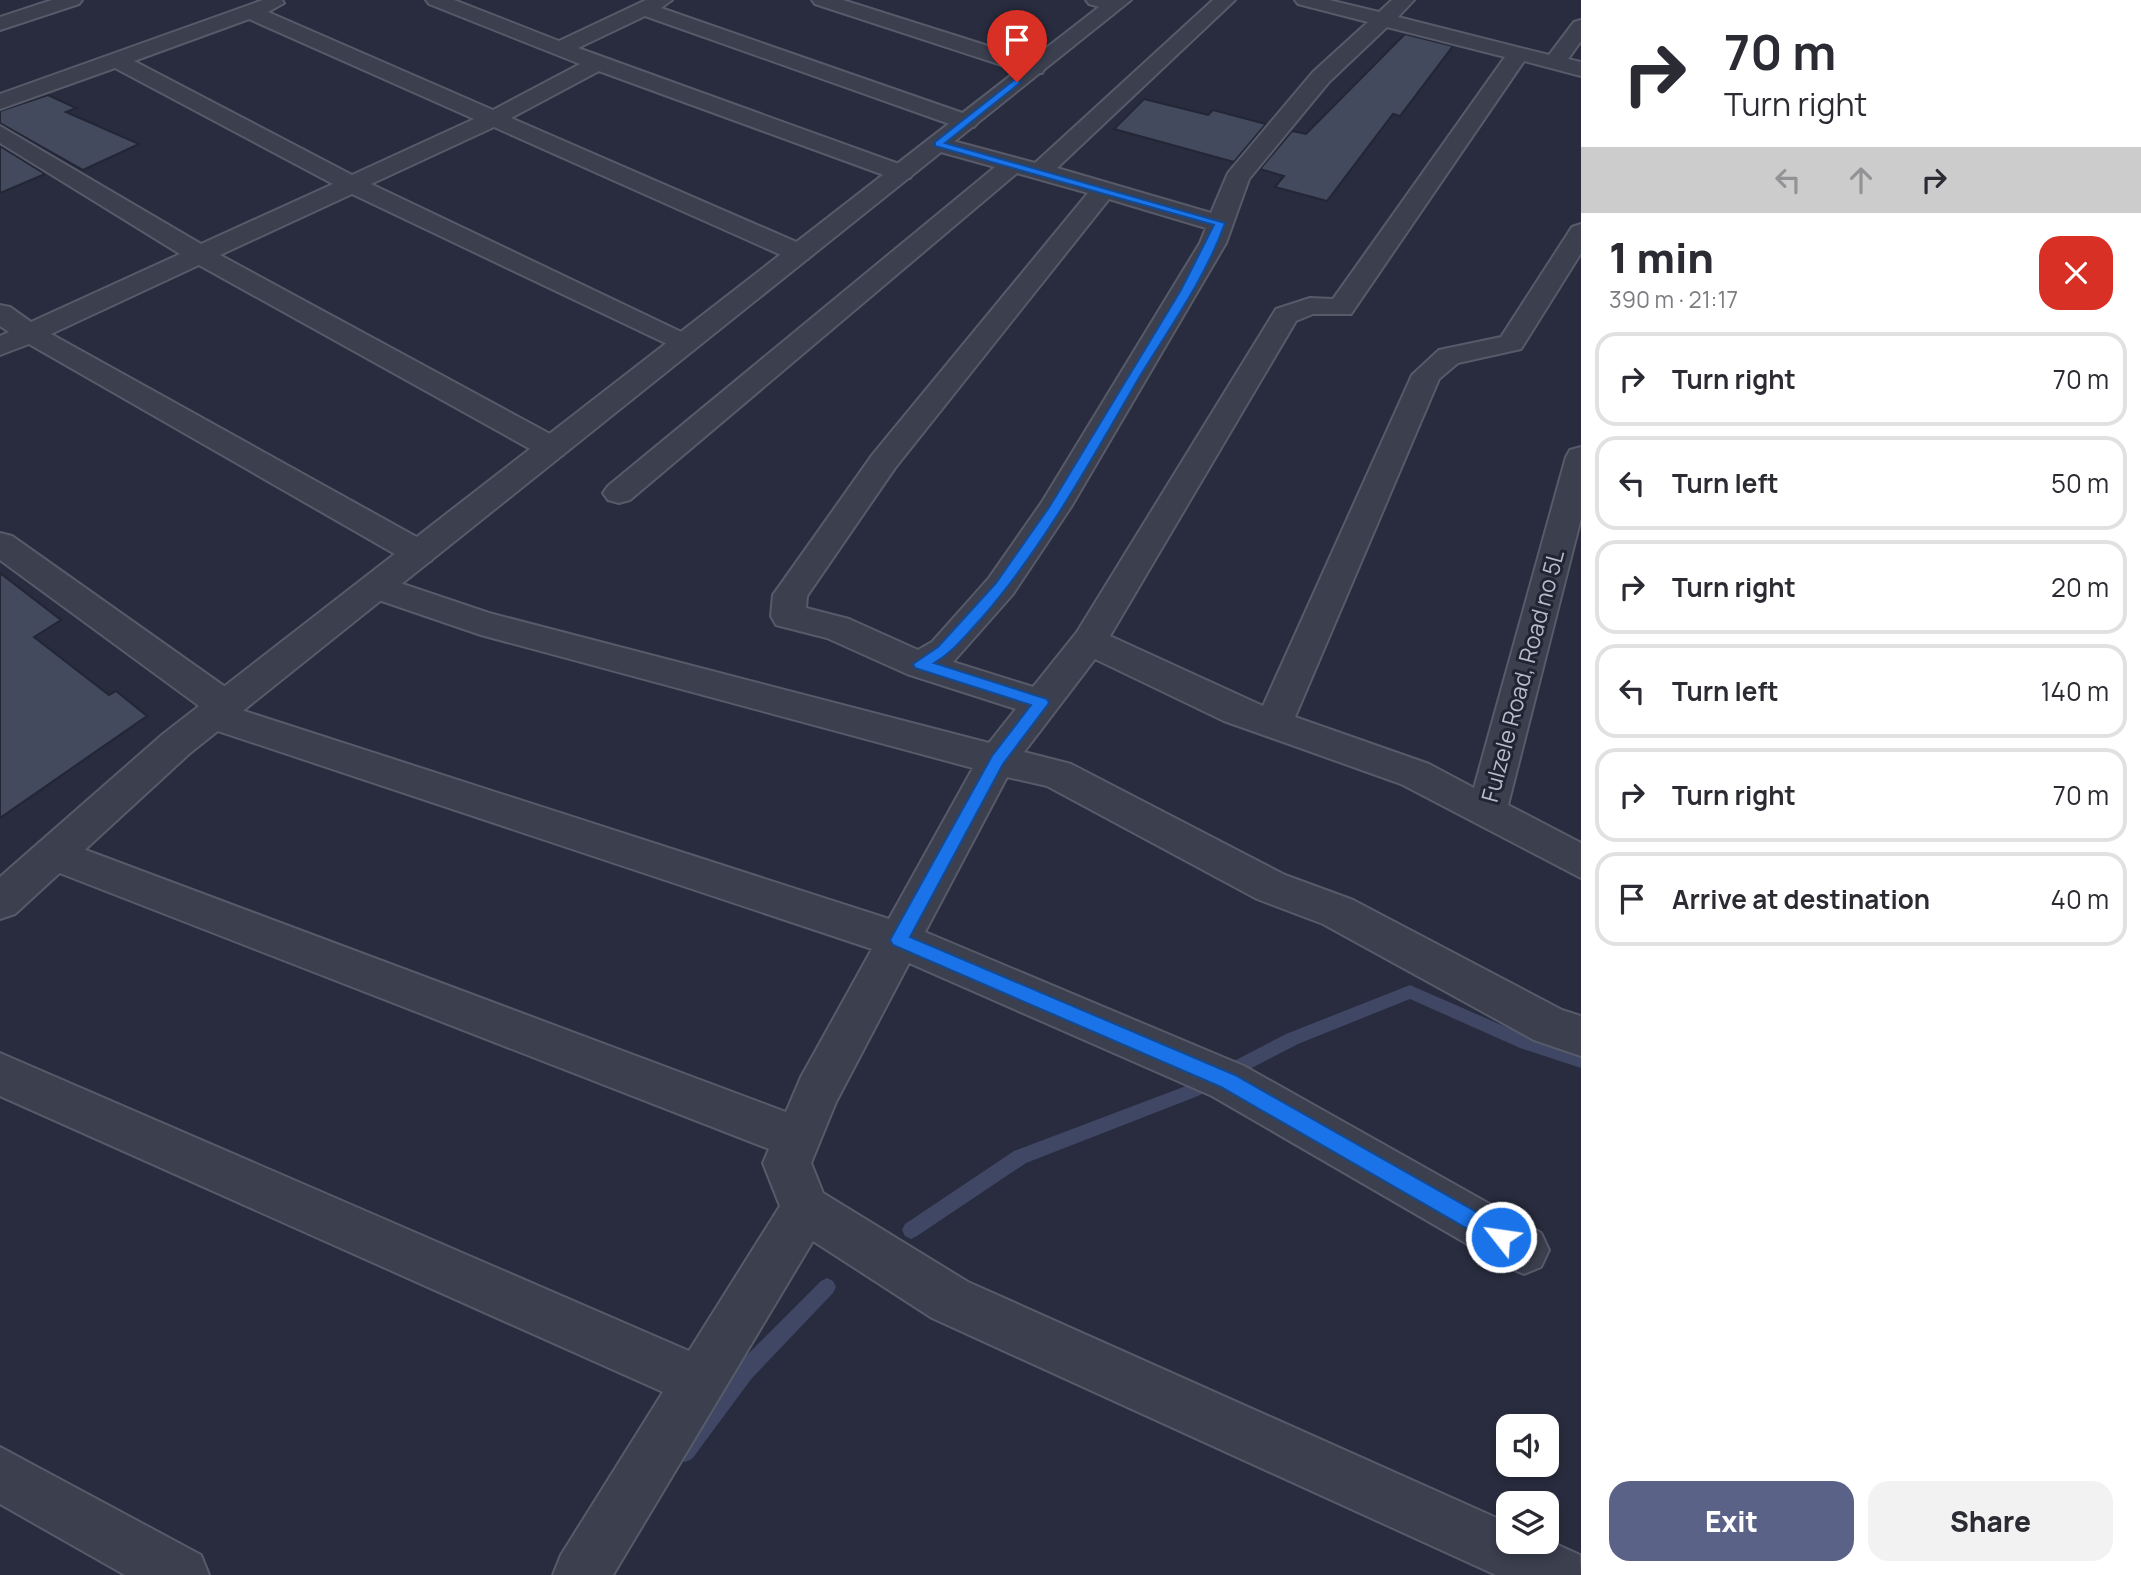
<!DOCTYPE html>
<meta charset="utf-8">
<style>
body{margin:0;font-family:Manrope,sans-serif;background:#f2f2f3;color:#2b2b33;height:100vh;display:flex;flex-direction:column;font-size:26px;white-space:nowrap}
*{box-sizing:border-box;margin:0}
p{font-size:23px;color:#7c7c81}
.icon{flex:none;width:38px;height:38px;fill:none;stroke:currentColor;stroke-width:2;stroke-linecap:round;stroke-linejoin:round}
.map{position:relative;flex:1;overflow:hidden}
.panel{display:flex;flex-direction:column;background:#fff;width:560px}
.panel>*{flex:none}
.banner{background:#fff;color:#2b2b33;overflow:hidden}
.buttons{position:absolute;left:1496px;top:1414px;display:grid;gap:14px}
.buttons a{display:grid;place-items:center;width:63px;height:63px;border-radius:14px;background:#fff;box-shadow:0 4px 10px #0003;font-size:35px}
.pin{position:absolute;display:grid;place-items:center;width:60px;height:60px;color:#fff;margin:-72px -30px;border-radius:50% 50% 50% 0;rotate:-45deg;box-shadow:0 0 7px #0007}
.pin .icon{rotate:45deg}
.me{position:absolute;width:77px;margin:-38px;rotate:300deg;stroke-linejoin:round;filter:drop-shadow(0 0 5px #0008)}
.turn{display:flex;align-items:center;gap:24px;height:147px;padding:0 28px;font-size:32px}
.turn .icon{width:91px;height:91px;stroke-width:2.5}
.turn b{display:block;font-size:49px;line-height:60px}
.lanes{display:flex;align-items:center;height:66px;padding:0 28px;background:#0003;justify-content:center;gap:35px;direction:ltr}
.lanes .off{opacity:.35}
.round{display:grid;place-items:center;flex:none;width:74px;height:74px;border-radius:21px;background:#f2f2f3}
.summary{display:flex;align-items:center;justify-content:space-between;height:119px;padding:0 28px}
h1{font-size:42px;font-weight:800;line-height:52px}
.cta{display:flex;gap:14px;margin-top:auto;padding:14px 28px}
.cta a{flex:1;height:80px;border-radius:21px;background:#5b6288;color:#fff;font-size:28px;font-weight:800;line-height:80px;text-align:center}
.cta a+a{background:#f2f2f3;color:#2b2b33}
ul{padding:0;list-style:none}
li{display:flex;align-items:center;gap:21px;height:94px;margin:0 14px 10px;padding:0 14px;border:4px solid #e1e1e2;border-radius:21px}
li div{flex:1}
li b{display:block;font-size:26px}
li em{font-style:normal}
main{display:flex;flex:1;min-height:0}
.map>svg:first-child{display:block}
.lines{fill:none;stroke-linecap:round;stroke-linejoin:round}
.stream{fill:#3f4765;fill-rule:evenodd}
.building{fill:#444a5d;stroke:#222635;stroke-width:2}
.minor-casing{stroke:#565a69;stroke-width:4}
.tertiary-casing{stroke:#565a69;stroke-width:4}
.minor{fill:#3b3f4e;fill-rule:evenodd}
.tertiary{fill:#3b3f4e;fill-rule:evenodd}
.route{fill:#1a73e8;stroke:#114b97;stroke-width:2}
.labels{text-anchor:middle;stroke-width:6;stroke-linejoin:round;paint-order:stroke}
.street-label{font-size:23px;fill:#b8bbc9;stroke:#202433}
</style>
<main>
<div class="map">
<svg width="1581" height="1575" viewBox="0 0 1581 1575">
<rect width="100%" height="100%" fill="#282c3e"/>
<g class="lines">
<g class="stream">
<polygon points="1410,985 1529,1037 1581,1054 1581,1068 1520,1048 1410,999 1298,1044 1198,1096 1026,1163 917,1236 911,1239 905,1236 902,1230 905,1224 1014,1151 1186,1086 1286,1034"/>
<polygon points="827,1278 833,1281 836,1287 833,1293 752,1378 692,1459 685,1462 678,1459 675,1452 678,1445 738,1364 821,1281"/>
</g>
</g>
<g class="building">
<polygon points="1405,34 1453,46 1400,116 1393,114 1327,201 1275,187 1284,176 1260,169 1292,131 1306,134"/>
<polygon points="48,95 76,108 66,112 139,144 83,170 0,123 0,111"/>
<polygon points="1144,99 1208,115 1213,110 1266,124 1234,162 1114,129"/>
<polygon points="0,146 45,174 0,193"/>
<polygon points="0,573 61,620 34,637 109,695 116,691 147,716 0,818"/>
</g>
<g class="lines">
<defs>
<g id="minor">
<polygon points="52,0 82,0 79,4 0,30 0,17"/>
<path d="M263 0H282L284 3 268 12 493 110 580 64 429 4 426 0H454L559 41 646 0H672L661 8 974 117 978 122 974 127H958L645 16 578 48 910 168 913 173 910 178H892L599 71 511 118 808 247 812 253 808 259H790L494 127 371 184 694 338 698 344 694 350 684 352 352 194 220 255 563 441 567 448 563 455 552 457 541 455 199 265 51 334 431 545 436 553 431 561 419 564 407 561 29 344 0 355V336L9 332 0 326V305L10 307 31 322 180 254 0 143V126L201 244 333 184 115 68 0 109V94ZM249 19 474 119 352 175 134 61Z"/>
<polygon points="812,0 843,0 1042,63 1045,68 1042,73 1026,73 815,4"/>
<polygon points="1086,0 1119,0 1124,5 1114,11 1089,4"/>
<path d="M1213 0H1235L1057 168 1211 213 1228 173 1313 72 1368 22 1298 4 1295 0H1329L1379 12 1392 0H1414L1398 17 1549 55 1574 22 1581 20V41L1568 59 1581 62V76L1524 61 1351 314H1313L1296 321 1110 636 1263 706 1412 375 1439 350 1501 337 1572 227 1581 224V253L1521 349 1458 363 1439 379 1295 717 1429 764 1474 788 1566 457 1570 450 1581 447V518L1508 805 1581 843V878L1401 784 1224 721 1095 659 1024 752 1071 764 1285 875 1353 900 1562 1010 1581 1016V1056L1534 1040 1323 924 1257 899 1047 786 1007 777 925 932 1244 1066 1541 1233 1549 1250 1541 1267 1524 1274 1507 1267 1212 1096 909 963 836 1102 811 1163 823 1193 968 1282 1508 1523V1542L1547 1540 1580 1555 1581 1575H1496L932 1318 813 1241 613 1575H553L561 1555 663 1392 0 1096V1053L689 1351 780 1206 763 1163 769 1149 39 865 33 854 39 843 53 838 67 843 786 1112 801 1077 872 949 200 725 195 715 199 706 0 560V533L12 536 238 696 243 706 241 710 889 919 973 768 481 635 364 595 359 587 364 579 376 575 489 613 989 743 1016 709 907 674 827 638 776 625 771 616 773 595 873 454 1088 193 1017 173 630 500 619 503 608 500 603 493 608 486 995 167 930 149 926 144 930 139 938 137 1035 163ZM1387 27 1505 57 1333 299 1310 298 1276 309 1077 632 1033 687 953 662 1013 594 1071 507 1226 243 1249 179 1329 82ZM1109 199 1206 228 1200 243 1042 502 989 578 932 642 918 650 849 619 806 608 807 596 895 468Z"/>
<polygon points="0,1447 201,1555 209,1575 125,1575 0,1504"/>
</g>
<polygon id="tertiary" points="1108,0 1131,0 189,754 15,914 0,919 0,877 163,734"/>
</defs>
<use href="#minor" class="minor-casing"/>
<use href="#tertiary" class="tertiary-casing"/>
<use href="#minor" class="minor"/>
<use href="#tertiary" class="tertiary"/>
</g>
<path class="route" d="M1014 80 1021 82 945 143 1225 223C1206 277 1170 327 1140 376 1091 460 1044 547 980 620 965 636 953 652 934 663L1047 699 1049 703 1003 764 910 937 1235 1075 1508 1230 1511 1237 1508 1244 1501 1247 1494 1244 1221 1087 893 945 890 940 992 756 1031 705 915 668 913 664 938 647 996 583 1050 506 1181 290 1214 225 935 146V142Z"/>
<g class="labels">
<g class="street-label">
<text transform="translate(1523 676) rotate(-75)" y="8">Fulzele Road, Road no 5L</text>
</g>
</g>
</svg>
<div class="buttons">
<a><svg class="icon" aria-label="sound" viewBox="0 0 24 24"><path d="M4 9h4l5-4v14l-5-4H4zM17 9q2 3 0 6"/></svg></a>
<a><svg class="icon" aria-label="layers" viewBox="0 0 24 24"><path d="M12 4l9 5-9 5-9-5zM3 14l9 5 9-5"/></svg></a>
</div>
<div class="pin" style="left:1017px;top:82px;background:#d93025"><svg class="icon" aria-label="arrive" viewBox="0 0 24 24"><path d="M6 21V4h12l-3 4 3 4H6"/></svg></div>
<svg class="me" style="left:1501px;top:1237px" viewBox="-20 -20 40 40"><circle r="17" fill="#1a73e8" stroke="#fff" stroke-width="3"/><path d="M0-11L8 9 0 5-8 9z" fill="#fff"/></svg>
</div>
<section class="panel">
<div class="banner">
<div class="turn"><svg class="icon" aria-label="right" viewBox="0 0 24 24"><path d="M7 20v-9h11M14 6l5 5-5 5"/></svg><div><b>70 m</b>Turn right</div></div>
<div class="lanes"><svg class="icon off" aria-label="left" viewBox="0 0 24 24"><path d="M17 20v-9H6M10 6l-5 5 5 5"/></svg><svg class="icon off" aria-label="ahead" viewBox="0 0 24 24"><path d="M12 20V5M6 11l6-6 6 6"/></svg><svg class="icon" aria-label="right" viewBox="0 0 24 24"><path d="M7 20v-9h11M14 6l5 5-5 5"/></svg></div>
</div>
<div class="summary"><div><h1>1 min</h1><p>390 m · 21:17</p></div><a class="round" style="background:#d93025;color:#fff"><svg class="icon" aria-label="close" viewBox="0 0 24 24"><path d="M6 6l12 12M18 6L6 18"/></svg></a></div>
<ul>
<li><svg class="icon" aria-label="right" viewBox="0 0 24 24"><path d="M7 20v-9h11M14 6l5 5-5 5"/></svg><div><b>Turn right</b></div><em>70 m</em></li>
<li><svg class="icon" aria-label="left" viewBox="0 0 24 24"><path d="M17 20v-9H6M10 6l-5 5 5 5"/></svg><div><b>Turn left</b></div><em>50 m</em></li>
<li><svg class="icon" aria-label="right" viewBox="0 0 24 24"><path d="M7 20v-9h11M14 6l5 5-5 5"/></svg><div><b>Turn right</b></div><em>20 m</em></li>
<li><svg class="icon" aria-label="left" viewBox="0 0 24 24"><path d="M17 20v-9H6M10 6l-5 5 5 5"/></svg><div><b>Turn left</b></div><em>140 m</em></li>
<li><svg class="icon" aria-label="right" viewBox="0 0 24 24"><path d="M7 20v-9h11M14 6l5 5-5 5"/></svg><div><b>Turn right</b></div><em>70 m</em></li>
<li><svg class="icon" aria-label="arrive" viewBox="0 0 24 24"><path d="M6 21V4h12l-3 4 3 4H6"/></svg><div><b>Arrive at destination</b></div><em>40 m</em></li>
</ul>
<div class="cta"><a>Exit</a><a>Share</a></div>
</section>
</main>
